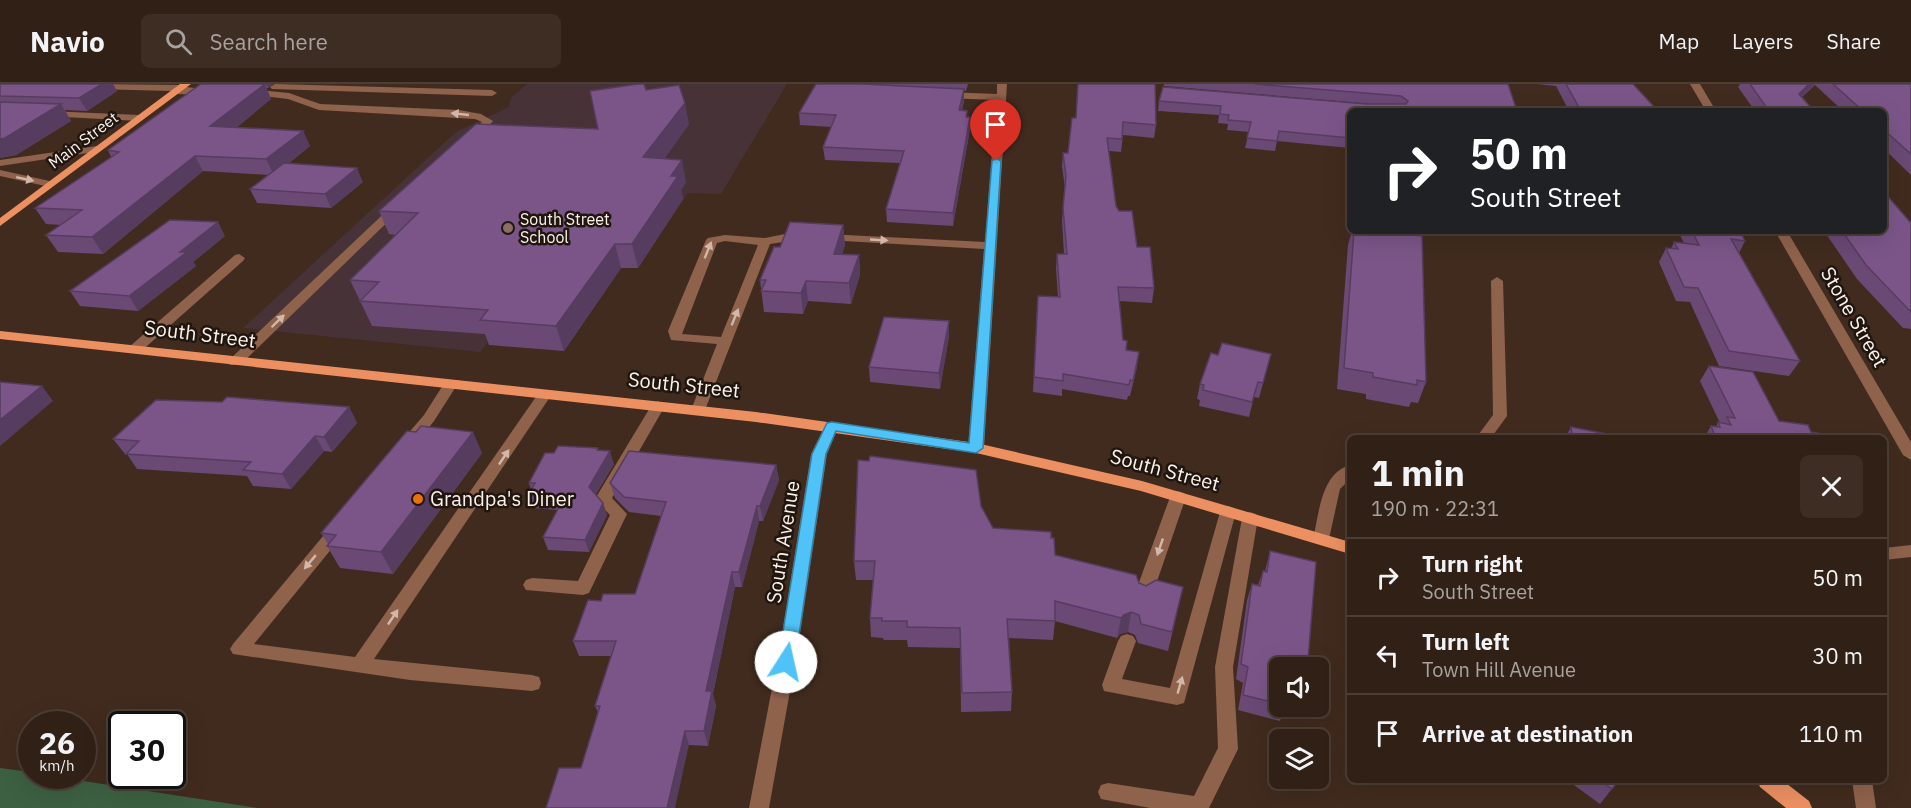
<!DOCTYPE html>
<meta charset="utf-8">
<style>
body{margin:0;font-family:"IBM Plex Sans",sans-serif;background:#3d2d23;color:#f1f3f6;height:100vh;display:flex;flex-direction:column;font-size:22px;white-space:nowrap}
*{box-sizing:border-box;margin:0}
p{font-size:20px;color:#a8a3a1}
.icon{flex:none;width:33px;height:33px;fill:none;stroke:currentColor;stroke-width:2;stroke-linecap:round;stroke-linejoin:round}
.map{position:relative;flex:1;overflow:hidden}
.sheet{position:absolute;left:1347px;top:351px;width:540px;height:348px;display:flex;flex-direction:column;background:#312016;border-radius:9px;box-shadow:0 6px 24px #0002,0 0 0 2px #4c3e35}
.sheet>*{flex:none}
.banner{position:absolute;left:1347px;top:24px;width:540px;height:126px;border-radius:9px;box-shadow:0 6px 24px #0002,0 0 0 2px #4c3e35;background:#202124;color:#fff;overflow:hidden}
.fabs{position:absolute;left:1269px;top:573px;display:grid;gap:12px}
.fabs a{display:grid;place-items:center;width:60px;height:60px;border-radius:9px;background:#312016;box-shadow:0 6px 24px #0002,0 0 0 2px #4c3e35;font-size:30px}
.speed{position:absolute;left:18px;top:627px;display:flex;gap:12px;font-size:30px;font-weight:700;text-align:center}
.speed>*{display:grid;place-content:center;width:78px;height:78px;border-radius:50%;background:#312016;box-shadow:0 6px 24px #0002,0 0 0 2px #4c3e35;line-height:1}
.speed small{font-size:15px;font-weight:400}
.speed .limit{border:3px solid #111;border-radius:9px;background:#fff;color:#111}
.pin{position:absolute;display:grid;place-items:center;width:51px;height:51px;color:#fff;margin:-62px -26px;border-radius:50% 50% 50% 0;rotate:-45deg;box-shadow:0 0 6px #0007}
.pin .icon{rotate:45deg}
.me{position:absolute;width:66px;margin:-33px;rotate:10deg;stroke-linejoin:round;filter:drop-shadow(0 0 4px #0008)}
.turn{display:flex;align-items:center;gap:21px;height:126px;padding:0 24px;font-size:27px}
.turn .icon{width:78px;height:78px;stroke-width:2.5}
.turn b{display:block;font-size:42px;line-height:51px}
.round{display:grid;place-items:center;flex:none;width:63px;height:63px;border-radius:9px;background:#3d2d23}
.headline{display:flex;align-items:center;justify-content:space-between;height:102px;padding:0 24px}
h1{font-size:36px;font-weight:800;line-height:45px}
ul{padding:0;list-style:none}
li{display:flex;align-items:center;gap:18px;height:78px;padding:0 24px;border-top:2px solid #4c3e35}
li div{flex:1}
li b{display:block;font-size:22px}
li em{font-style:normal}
header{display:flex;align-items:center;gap:36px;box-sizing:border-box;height:84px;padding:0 30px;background:#312016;border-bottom:2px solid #4c3e35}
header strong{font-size:28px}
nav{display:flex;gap:33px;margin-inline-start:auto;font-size:21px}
.search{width:420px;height:54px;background:#3d2d23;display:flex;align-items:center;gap:15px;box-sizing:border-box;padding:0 21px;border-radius:9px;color:#a8a3a1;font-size:22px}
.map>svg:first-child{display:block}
.education{fill:#463237}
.green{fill:#3d6042}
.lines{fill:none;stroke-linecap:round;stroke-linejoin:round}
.minor{fill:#8f624c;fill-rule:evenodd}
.major{fill:#ec9062;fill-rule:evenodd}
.wall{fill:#6a4975}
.shaded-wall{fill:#563c5f}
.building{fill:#7b5588;stroke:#563c5f;stroke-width:1.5}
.oneway{fill:#d1b8ab}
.route{fill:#4fc3f7;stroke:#337fa1;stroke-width:1.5}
.education-dot{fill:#8d6e63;stroke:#201610;stroke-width:2}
.food-dot{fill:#e8710a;stroke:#201610;stroke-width:2}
.labels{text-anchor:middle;stroke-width:5;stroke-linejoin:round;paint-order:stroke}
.far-street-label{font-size:16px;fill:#fdf1ea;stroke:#201610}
.far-poi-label{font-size:16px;fill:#fdf1ea;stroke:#201610;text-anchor:start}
.street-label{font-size:20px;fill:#fdf1ea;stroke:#201610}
.poi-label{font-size:20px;fill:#fdf1ea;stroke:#201610;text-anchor:start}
</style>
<header>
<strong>Navio</strong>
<div class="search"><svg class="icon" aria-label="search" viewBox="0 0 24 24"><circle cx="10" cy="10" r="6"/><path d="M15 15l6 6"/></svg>Search here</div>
<nav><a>Map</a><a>Layers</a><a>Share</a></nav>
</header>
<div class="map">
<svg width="1911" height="724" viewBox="0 0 1911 724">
<rect width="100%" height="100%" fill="#412b1e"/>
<polygon class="education" points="527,0 787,0 721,110 688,109 638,184 551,177 480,268 243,244 456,48 509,23 511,14"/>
<polygon class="green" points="0,684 31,688 32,692 51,692 258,724 0,724"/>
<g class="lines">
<g class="minor">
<path d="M90 0 180 1C190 6 204 2 214 8L209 11 176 10 172 7 93 5 88 2Z"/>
<polygon points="275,0 492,6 497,9 492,12 272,5 270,3"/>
<polygon points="997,0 1007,0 984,364 976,369 968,364 984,165 826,156 820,153 826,150 985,158 996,16 944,14 939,11 944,8 997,10"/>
<polygon points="1690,0 1700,0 1716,27 1706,27"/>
<polygon points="248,5 289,9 320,20 459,26 481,30 493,37 477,55 473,56 468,53 482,38 475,35 319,26 288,15 245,10 243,8"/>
<polygon points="48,27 140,31 145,34 140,37 45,32 43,30"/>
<polygon points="97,62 102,65 101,67 0,82 0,76"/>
<polygon points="0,86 54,98 55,100 50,103 0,92"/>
<polygon points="398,119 404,122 402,124 240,281 230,281 228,278 230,275 394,120"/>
<polygon points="1775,147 1787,147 1911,358 1911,376 1903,371"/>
<path d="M790 149H802L808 152 802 155 770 160 705 326 698 331 693 329 691 326 717 260 671 256 668 247 706 156 708 154 725 151 765 154ZM725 157 758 161 721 253 682 250 717 159Z"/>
<polygon points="239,170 245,174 243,177 139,269 129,269 127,266 129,263 235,171"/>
<polygon points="1497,193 1503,197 1507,332 1491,354 1476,354 1493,331 1491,197"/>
<polygon points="450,297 457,301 434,337 415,361 405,361 403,357 405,353 424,331 445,298"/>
<polygon points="545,306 552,310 374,575 532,591 539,593 541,599 539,605 532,607 410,596 233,570 230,565 233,560 334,439 346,439 348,443 346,447 254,560 355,573 540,307"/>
<polygon points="658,317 665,322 612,414 627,430 589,509 583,511 526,506 523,501 526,496 532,494 578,497 610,431 595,415 651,322"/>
<polygon points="832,337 839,342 827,370 799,557 769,724 749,724 781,557 811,370 825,342"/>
<path d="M1350 381V395L1340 405 1329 455 1327 459H1315L1313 455C1319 430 1321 389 1350 381Z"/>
<polygon points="1178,407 1184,409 1186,413 1152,512 1149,517 1143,519 1137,517 1134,512 1170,413 1172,409"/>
<polygon points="1228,422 1234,424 1236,428 1184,619 1177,621 1104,607 1102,601 1118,557 1121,552 1127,550 1133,552 1136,557 1122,595 1170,604 1220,428 1222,424"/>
<polygon points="1250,428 1256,430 1258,434 1233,583 1238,665 1209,724 1150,724 1101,715 1098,708 1101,701 1108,699 1194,712 1218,664 1215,583 1242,434 1244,430"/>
<polygon points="1911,461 1911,473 1884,476 1884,464"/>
<polygon points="1852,696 1872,696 1876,724 1856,724"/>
</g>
<g class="major">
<polygon points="180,0 191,0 0,142 0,134"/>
<polygon points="0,247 756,328 976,359 1142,397 1350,458 1350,470 1141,407 976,369 756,338 0,255"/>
<polygon points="1757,696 1782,696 1809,717 1812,724 1786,724 1760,703"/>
</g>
</g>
<g class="wall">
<polygon points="0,0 117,7 87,27 65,26 71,37 16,71 0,74"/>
<polygon points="201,0 273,0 268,4 266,4 271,15 236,44 303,47 310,62 288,80 363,98 331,124 257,119 250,105 269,91 203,87 103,170 58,168 46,151 61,141 46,140 35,124 111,73 108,66"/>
<polygon points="876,0 968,0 966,7 964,6 964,17 962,27 967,33 970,33 970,45 953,142 887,138 886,125 900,79 825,76 823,63 832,43 800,41 799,29 876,1"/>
<polygon points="1164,0 1508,0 1517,27 1350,27 1350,64 1277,57 1275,67 1245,64 1249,48 1227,46 1228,40 1218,39 1219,31 1158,27 1159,17 1373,20 1164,2"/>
<polygon points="1537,0 1633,0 1658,27 1569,27 1556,2"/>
<polygon points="1740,0 1911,0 1911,91 1884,65 1884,27 1843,27 1815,1 1802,13 1814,27 1755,27 1738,3"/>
<polygon points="1072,34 1156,41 1154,54 1123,51 1121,68 1109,67 1116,122 1137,163 1154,204 1152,219 1119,217 1123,256 1127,257 1126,266 1137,283 1130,312 1128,312 1127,316 1062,305 1062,312 1033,308 1037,226 1058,213 1056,184 1057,170 1064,170 1062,137 1065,105 1062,82 1063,69 1068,69"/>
<polygon points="689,40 664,75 686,98 681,106 683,115 638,184 621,184 564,267 489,261 485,250 372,242 350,196 396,151 389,150 379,127 598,45"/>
<polygon points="1911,139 1911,245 1903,244 1857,195 1824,147 1884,147"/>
<polygon points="843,141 845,161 842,170 859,171 860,191 851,220 808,217 803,230 764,228 760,196 780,163"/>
<polygon points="1352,147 1411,147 1426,298 1418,319 1411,318 1409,323 1366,315 1366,310 1337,305 1348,161"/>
<polygon points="1678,147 1740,147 1745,157 1739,169 1800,277 1789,292 1719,282 1690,218 1676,217 1659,178 1666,164 1671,165 1674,158 1684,159"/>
<polygon points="225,152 193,178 196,182 138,227 80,222 70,207"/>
<polygon points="949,237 949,252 940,305 870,298 869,283"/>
<polygon points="1709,282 1779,337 1811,348 1846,354 1704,354 1711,342 1716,343 1718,338 1720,339 1700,297"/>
<polygon points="1267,285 1259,314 1254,313 1249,333 1199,322 1200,316 1197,315 1200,300"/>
<polygon points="349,323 357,339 332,368 324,367 291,405 253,402 247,392 137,385 127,370 125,370 113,355"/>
<polygon points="1571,343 1618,354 1565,354"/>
<polygon points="416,348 482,369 393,490 340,484 327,462 328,460 321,449"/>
<polygon points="598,366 614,380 596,410 603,419 607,431 589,468 548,466 543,453 558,426 533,424 528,411 531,406 529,399 554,369"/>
<polygon points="776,381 779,396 763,437 759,437 742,503 735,503 713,610 716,622 708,662 689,661 581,684 598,628 595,622 611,572 579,572 573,557 635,510 661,432 629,428 615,414 610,399"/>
<polygon points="981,422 993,444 1051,454 1055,471 1146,502 1183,503 1168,567 1138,559 1135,551 1128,548 1120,550 1117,554 1055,537 1053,556 1009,554 1012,608 1011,627 961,628 960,564 908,563 907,556 884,556 883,554 871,553 870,534 873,496 856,496 854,477"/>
<polygon points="1270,467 1308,576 1305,584 1280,584 1280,622 1285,622 1280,637 1238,626 1243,599 1236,595 1247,516 1252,500 1258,501 1263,487 1265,487"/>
<polygon points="1567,696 1619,696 1600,720"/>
</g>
<g class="shaded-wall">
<polygon points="102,0 113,0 117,7 87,27 79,14"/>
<polygon points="265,0 271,15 218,58 210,42"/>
<polygon points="266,0 273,0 268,4"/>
<polygon points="1809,0 1815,0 1792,21 1799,10"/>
<polygon points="964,5 964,17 959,39 959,26"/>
<polygon points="685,19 689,40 648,96 643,73"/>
<polygon points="61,20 71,37 16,71 0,74 0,55"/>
<polygon points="970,33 970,45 953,142 953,129"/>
<polygon points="303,47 310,62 274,91 266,75"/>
<polygon points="195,72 203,87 103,170 92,153"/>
<polygon points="682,76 686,98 681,106 683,115 638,184 632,160 671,92"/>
<polygon points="357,84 363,98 331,124 325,110"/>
<polygon points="218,138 225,152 193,178 196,182 138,227 129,212 180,168"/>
<polygon points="843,141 845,161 836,190 834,170"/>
<polygon points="615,160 621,184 564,267 556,242"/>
<polygon points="859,171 860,191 851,220 849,199"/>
<polygon points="806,197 808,217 803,230 801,209"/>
<polygon points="949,237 949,252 940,305 939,289"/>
<polygon points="1139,268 1137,283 1130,312 1133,297"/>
<polygon points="42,302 53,317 0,362 0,336"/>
<polygon points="349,323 357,339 332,368 324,353"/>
<polygon points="473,348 482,369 393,490 381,468"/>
<polygon points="315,352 324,367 291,405 282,390"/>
<polygon points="610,367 614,380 593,415 589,403"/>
<polygon points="776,381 779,396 763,437 760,422"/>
<polygon points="603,419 607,431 589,468 585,456"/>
<polygon points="757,422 759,437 742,503 739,488"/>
<polygon points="732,488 735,503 713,610 716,622 708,662 704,647 706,607"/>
<polygon points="1131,528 1128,548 1120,550 1117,554 1121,534 1124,531"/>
<polygon points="685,647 689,661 675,724 667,724"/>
</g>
<g class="building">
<polygon points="0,0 102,0 79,14 0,12"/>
<polygon points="201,0 265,0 210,42 303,47 266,75 195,72 92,153 46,151 82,126 35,124 119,68 108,66"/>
<polygon points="638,0 644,0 646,6 679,1 685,19 643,73 682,76 671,92 678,92 632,160 615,160 556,242 480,236 488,226 360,217 379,198 350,196 418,129 379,127 476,40 598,45 590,7"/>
<polygon points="816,0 861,0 964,5 959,26 967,27 966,33 970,33 953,129 886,125 904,67 823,63 836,31 799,29"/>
<polygon points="1078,0 1155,0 1156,41 1123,38 1122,55 1107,54 1116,122 1119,127 1132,127 1137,163 1150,163 1154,204 1118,203 1123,256 1127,257 1126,266 1139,268 1133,297 1130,296 1129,301 1063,290 1063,297 1034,293 1038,212 1060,213 1057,170 1067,170 1063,124 1066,92 1063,69 1068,69 1072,34 1076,34"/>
<polygon points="1255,0 1508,0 1517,27 1350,27 1350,54 1279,47 1277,57 1247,54 1251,38 1228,36 1229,31 1220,30 1221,22 1159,17 1163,3 1367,20 1406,20 1408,17 1401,12"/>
<polygon points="1566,0 1633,0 1658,27 1581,27"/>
<polygon points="1750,0 1809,0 1799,10 1814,27 1769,27"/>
<polygon points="1833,0 1911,0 1911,70 1884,46 1884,27 1863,27"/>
<polygon points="0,18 61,20 5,54 0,55"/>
<polygon points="284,79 357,84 325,110 250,105"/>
<polygon points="1884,108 1911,139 1911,228 1866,181 1842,147 1884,147"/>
<polygon points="170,136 218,138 180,168 187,168 129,212 70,207"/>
<polygon points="790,138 843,141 834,170 859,171 849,199 806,197 801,209 761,207 766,196 760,196 774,163 780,163"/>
<polygon points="1354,147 1414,147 1414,151 1422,152 1426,298 1417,296 1417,301 1373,293 1373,289 1344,284"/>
<polygon points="1692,147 1740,147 1745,157 1731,155 1800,277 1729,267 1698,204 1684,203 1666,164 1678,165 1674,158 1699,161"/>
<polygon points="884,233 949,237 939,289 869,283"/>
<polygon points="1222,259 1271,270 1263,299 1258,298 1252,318 1203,306 1204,301 1200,300 1211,269 1218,271"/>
<polygon points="1709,282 1753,288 1779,337 1808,341 1811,348 1846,354 1716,354 1711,342 1720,343 1718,338 1731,341 1727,333 1735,334"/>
<polygon points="0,298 42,302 0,336"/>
<polygon points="227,313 349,323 324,353 315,352 282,390 243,386 251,378 126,370 139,357 113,355 156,316 222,318"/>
<polygon points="421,342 473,348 381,468 327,462 336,451 321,449 407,347 416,348"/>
<polygon points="1571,343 1617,352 1618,354 1570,354 1570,351 1572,351"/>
<polygon points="558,362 598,364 597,366 610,367 589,403 603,419 585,456 543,453 564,414 528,411 535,399 529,399 545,369 554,369"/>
<polygon points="629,367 776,381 760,422 757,422 739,488 732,488 706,607 712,607 704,647 685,647 667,724 546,724 559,684 581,684 600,622 595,622 616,557 573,557 588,516 601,517 603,510 635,510 666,418 624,413 610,399"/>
<polygon points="870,372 976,386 981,422 993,444 1051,448 1051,454 1054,454 1055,471 1136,491 1139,499 1146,502 1156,496 1183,503 1172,548 1141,540 1139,531 1131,528 1124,531 1121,534 1055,517 1055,537 1007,535 1012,608 962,609 960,544 907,543 907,537 882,537 882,534 870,534 875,477 854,477 858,376 869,377"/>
<polygon points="1270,467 1316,478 1308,576 1291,572 1290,584 1280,584 1280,620 1243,611 1248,583 1241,580 1252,500 1260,502 1263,487 1267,488"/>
<polygon points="1600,696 1619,696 1612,705"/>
</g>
<defs><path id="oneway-solid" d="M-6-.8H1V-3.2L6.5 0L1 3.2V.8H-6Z" transform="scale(1.5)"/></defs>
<g class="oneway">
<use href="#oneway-solid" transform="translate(460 30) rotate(-174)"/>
<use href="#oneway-solid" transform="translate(25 95) rotate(12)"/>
<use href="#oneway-solid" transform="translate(879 156) rotate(3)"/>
<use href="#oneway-solid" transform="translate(708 166) rotate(-68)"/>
<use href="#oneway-solid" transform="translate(735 233) rotate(-68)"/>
<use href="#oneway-solid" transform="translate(278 237) rotate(-44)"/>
<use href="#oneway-solid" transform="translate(504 373) rotate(-56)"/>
<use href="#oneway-solid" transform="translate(1160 463) rotate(109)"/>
<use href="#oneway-solid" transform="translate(310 478) rotate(130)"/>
<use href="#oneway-solid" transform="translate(393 533) rotate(-56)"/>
<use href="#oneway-solid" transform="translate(1180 601) rotate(-74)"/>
</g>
<polygon class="route" points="996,74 1001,77 983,364 976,369 836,347 826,370 795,578 792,583 786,585 781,583 778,578 812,370 827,339 832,338 969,359 992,77"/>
<circle class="education-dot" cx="508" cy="144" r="6"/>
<circle class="food-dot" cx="418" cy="415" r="6"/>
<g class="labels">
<g class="far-street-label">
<text transform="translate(83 56) rotate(-37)" y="6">Main Street</text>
</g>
<g class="far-poi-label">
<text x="520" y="141">South Street<tspan x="520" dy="18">School</tspan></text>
</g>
<g class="street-label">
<text transform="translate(1854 233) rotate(60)" y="7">Stone Street</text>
<text transform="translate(200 250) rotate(7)" y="7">South Street</text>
<text transform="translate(684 301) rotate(6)" y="7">South Street</text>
<text transform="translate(1165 386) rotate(15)" y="7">South Street</text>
<text transform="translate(783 458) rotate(-81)" y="7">South Avenue</text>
</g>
<g class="poi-label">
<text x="430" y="422">Grandpa's Diner</text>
</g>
</g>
</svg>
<div class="fabs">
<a><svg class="icon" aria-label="sound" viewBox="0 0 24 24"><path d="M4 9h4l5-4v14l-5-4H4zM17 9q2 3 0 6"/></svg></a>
<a><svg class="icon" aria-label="layers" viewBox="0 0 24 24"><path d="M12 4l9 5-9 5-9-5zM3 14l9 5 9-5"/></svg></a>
</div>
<div class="speed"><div>26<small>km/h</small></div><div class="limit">30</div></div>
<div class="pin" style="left:996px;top:77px;background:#d93025"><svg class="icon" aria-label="arrive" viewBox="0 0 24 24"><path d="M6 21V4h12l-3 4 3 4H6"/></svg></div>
<svg class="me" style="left:786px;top:578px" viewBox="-20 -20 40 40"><circle r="19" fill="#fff"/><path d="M0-13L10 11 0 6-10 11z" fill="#4fc3f7"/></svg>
<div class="banner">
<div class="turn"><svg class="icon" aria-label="right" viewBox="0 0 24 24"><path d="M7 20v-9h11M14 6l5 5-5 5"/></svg><div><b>50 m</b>South Street</div></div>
</div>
<section class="sheet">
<div class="headline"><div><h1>1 min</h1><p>190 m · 22:31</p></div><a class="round"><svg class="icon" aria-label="close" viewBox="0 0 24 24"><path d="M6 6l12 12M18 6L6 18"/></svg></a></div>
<ul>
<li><svg class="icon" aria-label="right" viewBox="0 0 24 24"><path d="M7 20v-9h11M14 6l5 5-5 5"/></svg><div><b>Turn right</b><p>South Street</p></div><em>50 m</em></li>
<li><svg class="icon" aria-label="left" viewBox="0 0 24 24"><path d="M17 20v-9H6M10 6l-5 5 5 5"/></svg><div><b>Turn left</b><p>Town Hill Avenue</p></div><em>30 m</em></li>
<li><svg class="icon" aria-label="arrive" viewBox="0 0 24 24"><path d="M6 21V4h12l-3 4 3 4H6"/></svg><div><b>Arrive at destination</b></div><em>110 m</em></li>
</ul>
</section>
</div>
